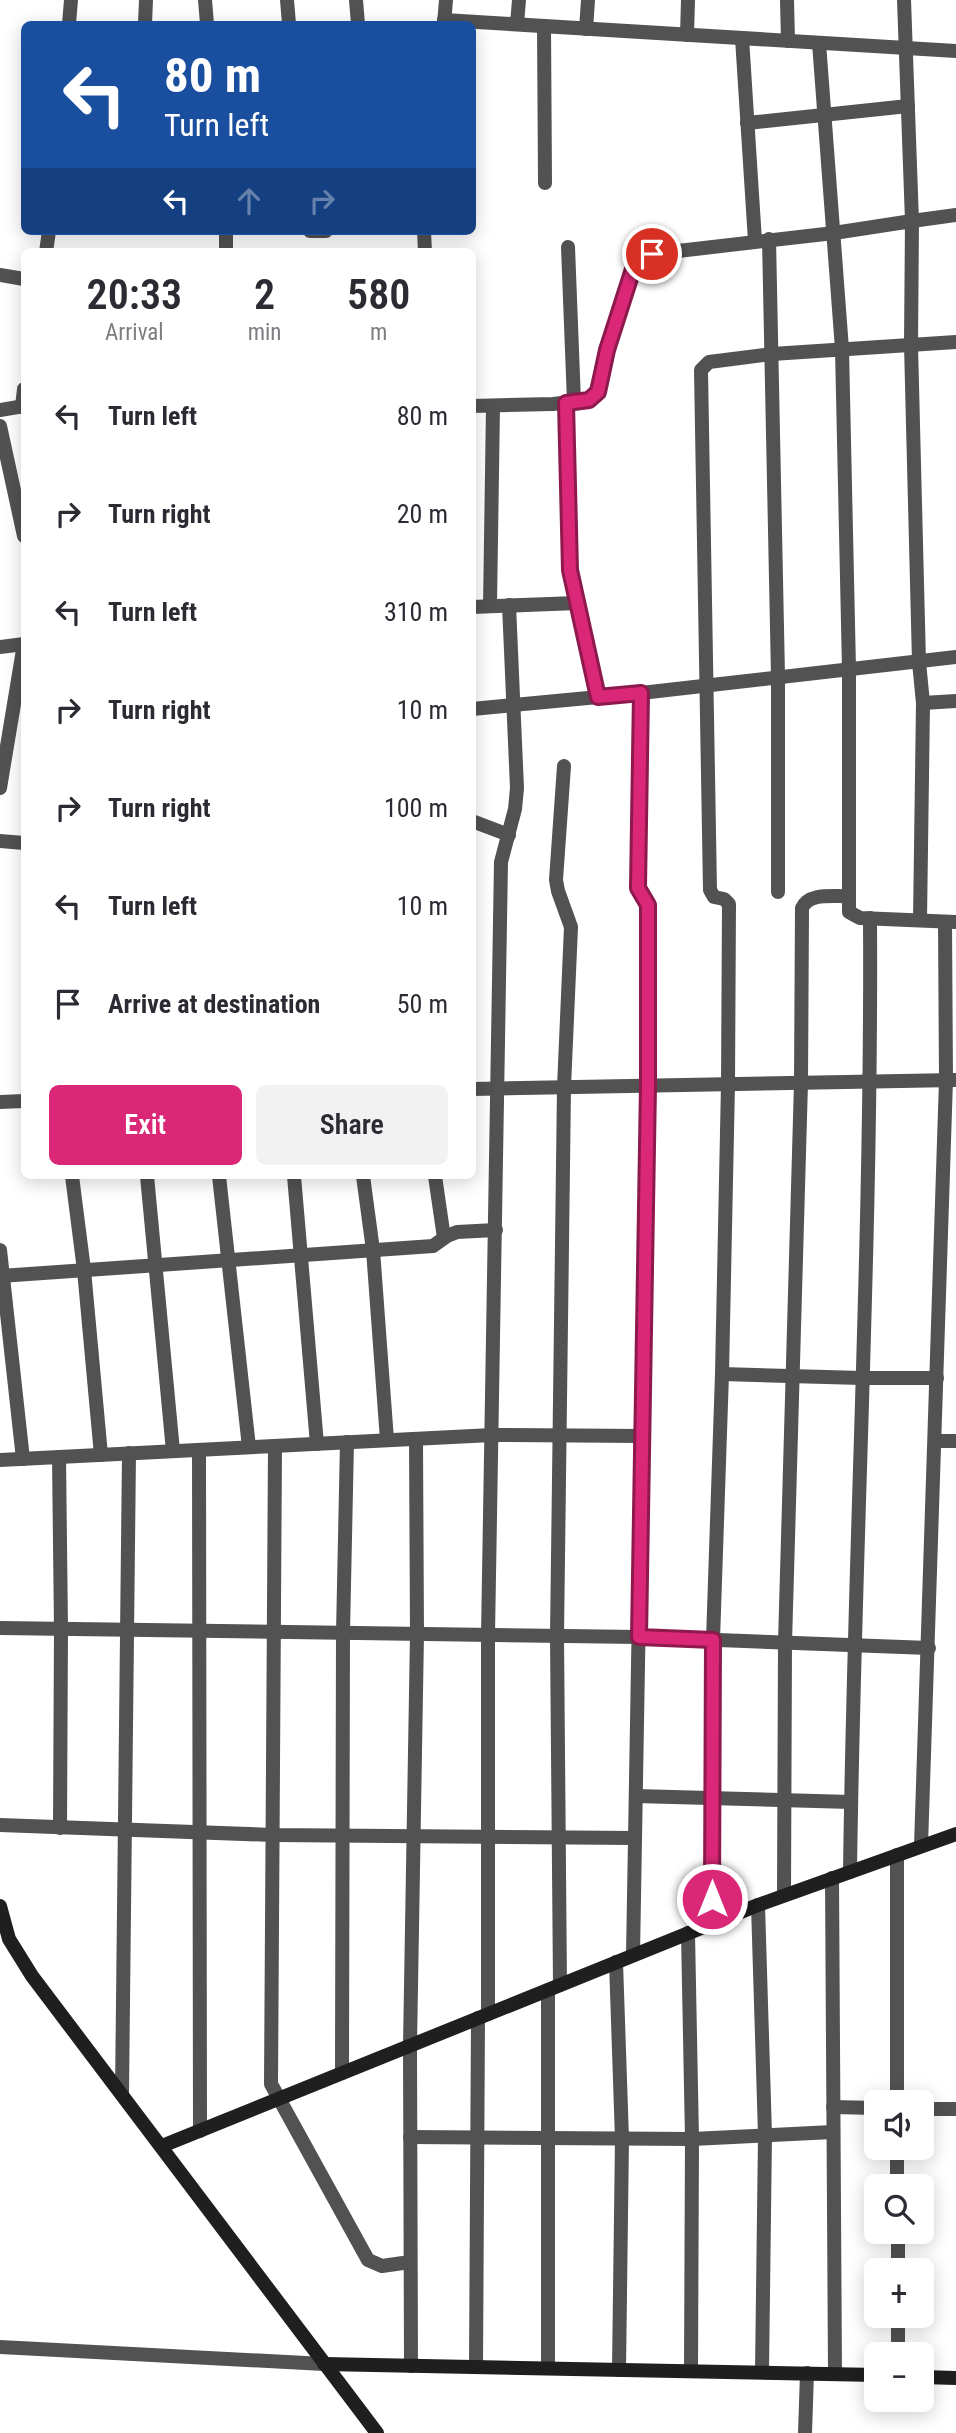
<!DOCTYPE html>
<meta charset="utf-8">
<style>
body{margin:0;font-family:"Roboto Condensed",sans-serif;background:#f2f2f3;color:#2b2b33;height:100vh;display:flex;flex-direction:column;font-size:26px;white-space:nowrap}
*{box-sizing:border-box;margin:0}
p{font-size:23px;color:#7c7c81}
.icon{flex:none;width:38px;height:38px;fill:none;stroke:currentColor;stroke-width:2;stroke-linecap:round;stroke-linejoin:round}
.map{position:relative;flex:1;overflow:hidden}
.drawer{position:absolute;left:21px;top:248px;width:455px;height:931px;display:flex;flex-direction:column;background:#fff;border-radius:10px;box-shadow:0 4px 18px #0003}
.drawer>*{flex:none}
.hud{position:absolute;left:21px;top:21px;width:455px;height:214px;border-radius:10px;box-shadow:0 4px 18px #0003;background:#1a4fa0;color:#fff;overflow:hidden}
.controls{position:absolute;left:864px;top:2090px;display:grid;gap:14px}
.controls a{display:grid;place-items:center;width:70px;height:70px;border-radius:10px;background:#fff;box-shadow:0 4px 18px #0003;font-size:35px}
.pin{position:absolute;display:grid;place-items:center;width:60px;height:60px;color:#fff;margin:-30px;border:4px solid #fff;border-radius:50%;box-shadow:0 2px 7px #0007}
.me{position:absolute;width:77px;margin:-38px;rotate:0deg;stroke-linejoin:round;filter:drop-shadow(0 0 5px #0008)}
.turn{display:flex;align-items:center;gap:24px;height:147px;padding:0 28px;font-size:32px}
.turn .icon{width:91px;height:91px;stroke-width:2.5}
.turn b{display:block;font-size:49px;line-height:60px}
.lanes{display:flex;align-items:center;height:66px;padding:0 28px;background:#0003;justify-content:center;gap:35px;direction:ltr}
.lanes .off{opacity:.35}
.eta{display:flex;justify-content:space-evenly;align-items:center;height:119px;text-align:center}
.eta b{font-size:42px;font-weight:600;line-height:49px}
.cta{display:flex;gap:14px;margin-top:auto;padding:14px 28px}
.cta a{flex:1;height:80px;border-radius:10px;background:#db2777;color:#fff;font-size:28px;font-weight:600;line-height:80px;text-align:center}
.cta a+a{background:#f2f2f3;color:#2b2b33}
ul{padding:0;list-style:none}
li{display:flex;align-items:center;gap:21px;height:98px;padding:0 28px}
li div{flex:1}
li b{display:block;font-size:26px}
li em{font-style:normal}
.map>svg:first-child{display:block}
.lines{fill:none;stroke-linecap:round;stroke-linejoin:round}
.street{stroke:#525252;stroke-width:14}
.secondary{stroke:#1f1f1f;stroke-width:14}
.route-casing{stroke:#8e194d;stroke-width:18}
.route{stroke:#db2777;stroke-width:12}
</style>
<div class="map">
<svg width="956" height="2433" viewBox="0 0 956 2433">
<rect width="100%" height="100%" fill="#fff"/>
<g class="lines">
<g class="street">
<polyline points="205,0 207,24"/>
<polyline points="287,0 289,24"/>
<polyline points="356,0 358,24"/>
<polyline points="787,0 788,41"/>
<polyline points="904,0 912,221 956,215"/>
<polyline points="444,20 956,51"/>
<polyline points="69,24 71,0"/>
<polyline points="145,24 146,0"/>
<polyline points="444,24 446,0"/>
<polyline points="517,24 519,0"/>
<polyline points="544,26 545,183"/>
<polyline points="586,29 588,0"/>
<polyline points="687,35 688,0"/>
<polyline points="742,38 755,241"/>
<polyline points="819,43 842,349 849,669 849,912 860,918 956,922"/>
<polyline points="747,123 908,106"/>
<polyline points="310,231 326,231"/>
<polyline points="424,231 425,252"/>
<polyline points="769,239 778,676 778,892"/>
<polyline points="568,247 574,402"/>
<polyline points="46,252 49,231"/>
<polyline points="226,252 226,231"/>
<polyline points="0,275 24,279"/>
<polyline points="566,403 570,570 598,697"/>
<polyline points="472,406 553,404 589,400 594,397 634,266 640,259 652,254 834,233 912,221 911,345 919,662 923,703 920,920"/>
<polyline points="22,407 24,389"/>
<polyline points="0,410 24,406"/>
<polyline points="0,426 24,536"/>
<polyline points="490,606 493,406"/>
<polyline points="472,607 577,603"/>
<polyline points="0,647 24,644"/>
<polyline points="923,703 956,701"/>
<polyline points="472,709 641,693 956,657"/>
<polyline points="0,788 24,644"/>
<polyline points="472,821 509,835"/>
<polyline points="0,841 24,843"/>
<polyline points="472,1089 956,1080"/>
<polyline points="0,1102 24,1101"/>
<polyline points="72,1176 84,1270 101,1455"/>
<polyline points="147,1176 173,1451"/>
<polyline points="219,1176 249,1447"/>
<polyline points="294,1176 317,1444"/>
<polyline points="363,1176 373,1250 387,1440"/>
<polyline points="435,1176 444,1238"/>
<polyline points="0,1250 23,1459"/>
<polyline points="0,1276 433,1246 447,1236 457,1232 496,1230"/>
<polyline points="722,1374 862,1378 937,1378"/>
<polyline points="935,1441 956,1441"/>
<polyline points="275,1446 271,2084 368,2260 382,2266 410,2262"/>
<polyline points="199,1450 200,2131"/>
<polyline points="59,1457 61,1629 60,1828"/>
<polyline points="0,1460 492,1435 642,1436"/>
<polyline points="0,1628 639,1637 929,1648"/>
<polyline points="636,1796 851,1802"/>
<polyline points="0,1825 273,1835 635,1838"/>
<polyline points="921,1846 946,1080 945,922"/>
<polyline points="897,1855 897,2102"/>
<path d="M850 1872C854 1554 872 1236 870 918"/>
<polyline points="832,1878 835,2374"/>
<path d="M784 1895 785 1643 801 1083 802 908C809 892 834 897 849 896"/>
<polyline points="758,1905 765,2135 762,2372"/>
<polyline points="712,1924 713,1640 722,1374 728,1084 729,904 724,899 714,897 710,890 701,370 709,362 772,354 956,342"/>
<polyline points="688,1933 692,2139 691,2371"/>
<polyline points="633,1955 648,1085 647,905 638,888 641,693"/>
<polyline points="616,1962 622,2139 619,2370"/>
<polyline points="560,1985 557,1636 564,1087 571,927 558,891 556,880 564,766"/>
<polyline points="548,1990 548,2368"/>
<polyline points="488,2014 488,1635 501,862 515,809 517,788 509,605"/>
<polyline points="342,2073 343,1633 347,1442"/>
<polyline points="122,2093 129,1453"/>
<polyline points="833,2107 877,2108"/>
<polyline points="922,2109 956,2109"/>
<polyline points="410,2137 692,2139 833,2132"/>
<polyline points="897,2147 897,2186"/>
<polyline points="898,2231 898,2270"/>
<polyline points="898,2315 898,2354"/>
<polyline points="0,2347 324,2364"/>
<polyline points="411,2366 410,2046 417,1634 416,1439"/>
<polyline points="476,2367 478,2018"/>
<polyline points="805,2433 807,2373"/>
</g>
<g class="secondary">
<polyline points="0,1906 9,1939 32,1976 377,2433"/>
<polyline points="162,2146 758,1905 956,1834"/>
<polyline points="324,2364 877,2375"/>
<polyline points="922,2377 956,2378"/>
</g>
</g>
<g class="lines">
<defs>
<polyline id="route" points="652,254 640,259 634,266 607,350 598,392 589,400 566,403 570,570 598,697 641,693 638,888 648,905 648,1085 639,1637 713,1640 712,1899"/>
</defs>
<use href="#route" class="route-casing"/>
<use href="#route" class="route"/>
</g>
</svg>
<div class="controls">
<a><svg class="icon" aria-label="sound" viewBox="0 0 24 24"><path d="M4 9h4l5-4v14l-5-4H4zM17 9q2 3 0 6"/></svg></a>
<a><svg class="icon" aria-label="search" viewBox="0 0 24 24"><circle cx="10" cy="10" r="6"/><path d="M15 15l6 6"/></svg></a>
<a>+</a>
<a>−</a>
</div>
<div class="pin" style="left:652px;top:254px;background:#d93025"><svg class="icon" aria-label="arrive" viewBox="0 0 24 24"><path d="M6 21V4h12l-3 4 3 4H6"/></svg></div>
<svg class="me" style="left:712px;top:1899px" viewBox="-20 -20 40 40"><circle r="17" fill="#db2777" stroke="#fff" stroke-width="3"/><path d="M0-11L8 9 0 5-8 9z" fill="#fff"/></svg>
<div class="hud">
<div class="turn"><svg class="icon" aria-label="left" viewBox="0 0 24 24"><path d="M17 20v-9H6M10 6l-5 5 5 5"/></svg><div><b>80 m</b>Turn left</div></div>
<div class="lanes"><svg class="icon" aria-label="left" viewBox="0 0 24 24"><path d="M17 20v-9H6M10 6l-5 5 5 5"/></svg><svg class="icon off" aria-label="ahead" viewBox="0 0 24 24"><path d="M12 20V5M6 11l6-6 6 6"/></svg><svg class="icon off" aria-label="right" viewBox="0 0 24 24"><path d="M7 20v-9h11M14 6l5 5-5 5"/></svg></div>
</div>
<section class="drawer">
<div class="eta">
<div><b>20:33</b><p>Arrival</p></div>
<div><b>2</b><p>min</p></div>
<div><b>580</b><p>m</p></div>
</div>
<ul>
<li><svg class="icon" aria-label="left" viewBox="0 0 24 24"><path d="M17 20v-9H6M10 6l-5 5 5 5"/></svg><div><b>Turn left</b></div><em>80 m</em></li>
<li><svg class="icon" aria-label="right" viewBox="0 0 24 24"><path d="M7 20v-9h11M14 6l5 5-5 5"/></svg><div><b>Turn right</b></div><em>20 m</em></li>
<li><svg class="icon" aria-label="left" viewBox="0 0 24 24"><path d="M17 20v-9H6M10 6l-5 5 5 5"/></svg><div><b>Turn left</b></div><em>310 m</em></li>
<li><svg class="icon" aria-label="right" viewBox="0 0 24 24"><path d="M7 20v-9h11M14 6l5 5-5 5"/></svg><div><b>Turn right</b></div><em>10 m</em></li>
<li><svg class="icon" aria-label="right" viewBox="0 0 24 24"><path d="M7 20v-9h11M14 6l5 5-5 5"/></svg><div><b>Turn right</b></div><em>100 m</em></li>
<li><svg class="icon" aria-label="left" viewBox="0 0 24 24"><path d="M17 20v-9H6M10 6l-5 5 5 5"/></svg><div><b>Turn left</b></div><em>10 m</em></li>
<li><svg class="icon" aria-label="arrive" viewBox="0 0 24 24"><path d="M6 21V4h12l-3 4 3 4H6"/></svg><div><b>Arrive at destination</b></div><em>50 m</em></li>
</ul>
<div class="cta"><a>Exit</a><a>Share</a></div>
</section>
</div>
